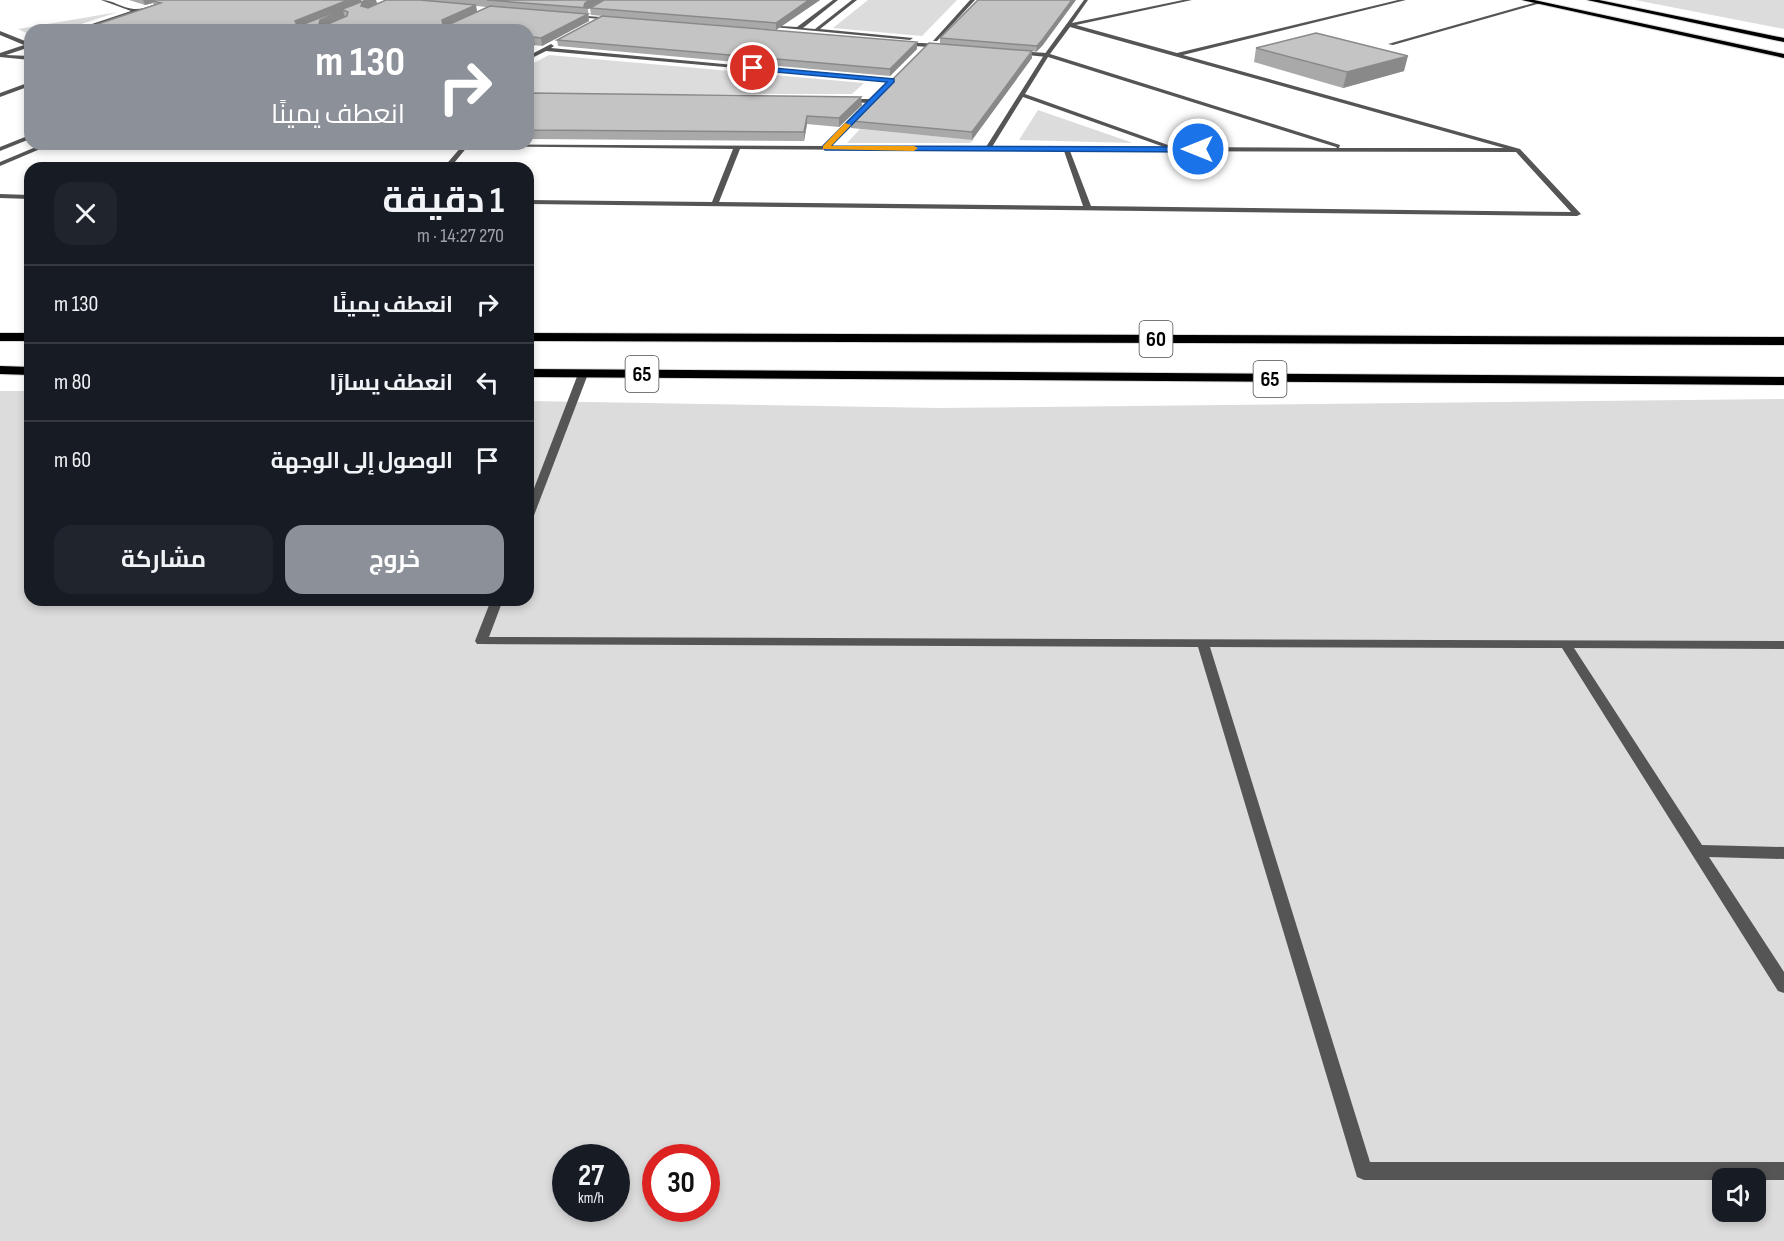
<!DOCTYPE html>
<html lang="ar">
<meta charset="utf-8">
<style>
body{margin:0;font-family:"Sofia Sans Condensed",Cairo,sans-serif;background:#20242c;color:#f1f3f6;direction:rtl;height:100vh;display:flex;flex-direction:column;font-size:22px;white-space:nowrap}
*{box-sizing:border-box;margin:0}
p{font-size:20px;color:#9ea1a6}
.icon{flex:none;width:33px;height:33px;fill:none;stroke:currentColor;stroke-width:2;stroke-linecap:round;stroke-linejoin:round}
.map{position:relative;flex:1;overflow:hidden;direction:ltr}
.panel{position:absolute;left:24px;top:162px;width:510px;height:444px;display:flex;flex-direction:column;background:#171b24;border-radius:18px;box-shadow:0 3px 9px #0003;direction:rtl}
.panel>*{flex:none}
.top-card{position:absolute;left:24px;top:24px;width:510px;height:126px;border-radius:18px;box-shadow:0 3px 9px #0003;direction:rtl;background:#8c9099;color:#fff;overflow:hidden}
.buttons{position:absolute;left:1712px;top:1168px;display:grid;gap:12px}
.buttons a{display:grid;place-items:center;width:54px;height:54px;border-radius:12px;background:#171b24;box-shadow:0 3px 9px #0003;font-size:30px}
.speed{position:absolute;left:552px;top:1144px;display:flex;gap:12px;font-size:30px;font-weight:700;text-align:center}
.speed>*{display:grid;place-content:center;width:78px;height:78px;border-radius:50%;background:#171b24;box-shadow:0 3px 9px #0003;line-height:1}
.speed small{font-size:15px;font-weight:400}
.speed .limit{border:9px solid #d22;background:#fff;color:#111}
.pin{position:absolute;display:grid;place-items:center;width:51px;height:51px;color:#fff;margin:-26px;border:3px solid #fff;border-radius:50%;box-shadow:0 2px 6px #0007}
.me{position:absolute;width:66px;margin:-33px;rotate:270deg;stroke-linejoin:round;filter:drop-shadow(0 0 4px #0008)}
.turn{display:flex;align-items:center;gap:21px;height:126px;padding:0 30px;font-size:27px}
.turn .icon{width:78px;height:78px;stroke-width:2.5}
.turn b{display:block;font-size:42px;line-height:51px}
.round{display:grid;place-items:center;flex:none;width:63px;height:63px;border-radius:18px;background:#20242c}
.summary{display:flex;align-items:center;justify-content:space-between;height:102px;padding:0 30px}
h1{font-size:36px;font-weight:700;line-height:45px}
.action{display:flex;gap:12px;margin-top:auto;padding:12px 30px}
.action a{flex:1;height:69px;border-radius:18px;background:#8c9099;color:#fff;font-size:24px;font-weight:700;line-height:69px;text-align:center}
.action a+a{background:#20242c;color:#f1f3f6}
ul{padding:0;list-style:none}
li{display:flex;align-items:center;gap:18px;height:78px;padding:0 30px;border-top:2px solid #363941}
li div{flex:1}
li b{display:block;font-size:22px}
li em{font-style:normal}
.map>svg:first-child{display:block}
.green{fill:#dcdcdc;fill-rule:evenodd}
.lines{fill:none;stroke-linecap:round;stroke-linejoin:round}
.trunk-casing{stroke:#dbdbdb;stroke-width:2}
.service{fill:#555;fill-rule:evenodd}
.minor{fill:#555;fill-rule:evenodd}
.tertiary{fill:#555;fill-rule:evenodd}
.trunk{fill:#000;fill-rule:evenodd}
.wall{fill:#a9a9a9;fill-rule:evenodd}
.shaded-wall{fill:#898989}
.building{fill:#c4c4c4;stroke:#898989;stroke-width:1.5;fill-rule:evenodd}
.route{fill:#1a73e8;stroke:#114b97;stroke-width:1.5}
.slow{fill:#f59e0b}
.labels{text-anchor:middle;stroke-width:4.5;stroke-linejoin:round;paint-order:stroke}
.shield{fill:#fff;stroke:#4c4c4c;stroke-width:1.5}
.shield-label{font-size:21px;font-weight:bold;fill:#000}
</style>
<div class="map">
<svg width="1784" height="1241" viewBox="0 0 1784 1241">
<rect width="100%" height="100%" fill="#fff"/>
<g class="green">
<polygon points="868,0 957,0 922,36 833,28"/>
<polygon points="1635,0 1784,0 1784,29"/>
<polygon points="118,12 63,30 30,30 30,35 18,29"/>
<polygon points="549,55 864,83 852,94 528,94 528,66"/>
<polygon points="1038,110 1133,143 1019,140"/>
<polygon points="860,129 974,140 970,143 847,143"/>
<path d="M0 391H30V600H528V401L939 408 1784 399V1241H0ZM566 1158H616V1209H566ZM656 1158H706V1209H656ZM1722 1179H1755V1212H1722Z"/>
</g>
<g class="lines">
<defs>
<g id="trunk">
<polygon points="1522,0 1534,0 1784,54 1784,58"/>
<polygon points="1587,0 1599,0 1784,38 1784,42"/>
<rect x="0" y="333" width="30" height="8"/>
<polygon points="528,333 1784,337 1784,345 528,341"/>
<polygon points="0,366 30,367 30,375 0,374"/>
<polygon points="528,369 1784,377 1784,385 528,377"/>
</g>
</defs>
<use href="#trunk" class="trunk-casing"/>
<polygon class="service" points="1537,2 1541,3 1393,45 1388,44"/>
<g class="minor">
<path d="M101 0C113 0 122 8 134 9 146 10 160 0 172 0L81 30H74L131 11Z"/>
<polygon points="970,0 975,0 937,41 933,41"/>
<path d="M1084 0H1088L1072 23 1183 0H1192L1076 25 1177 53 1398 0H1406L1183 55 1520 149 1581 214 1577 216 528 204V200L712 202 733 149 468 146 450 168H443L462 146H421L418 144 824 146 862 108 864 111 831 146 986 147 1044 55ZM1070 27 1504 148H1339L1340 145 1050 54ZM1048 57 1336 147 1337 148 1168 147V145L1025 94ZM1023 97 1164 147H992ZM740 149 1064 151 1083 206 719 202ZM1070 151 1516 152 1571 212 1091 206Z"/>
<polygon points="0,31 30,43 30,47 6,55 30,56 30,60 0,57 0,53 24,45 0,35"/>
<polygon points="551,44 554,46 551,48 895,80 892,82 546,51 528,60 528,56"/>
<polygon points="30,82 30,86 0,97 0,93"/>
<polygon points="847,99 871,99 874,101 871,103 845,102"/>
<polygon points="30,135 30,139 0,151 0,147"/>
<polygon points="43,144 52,144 0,166 0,162"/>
<polygon points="0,194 30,195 30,199 0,198"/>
<polygon points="583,371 588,374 533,518 528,521 528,504 578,374"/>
<polygon points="491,600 503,600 489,637 1784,641 1784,649 1574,648 1702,845 1784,847 1784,859 1709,857 1784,972 1784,993 1778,991 1562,648 1210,647 1370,1162 1784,1162 1784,1180 1364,1180 1357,1177 1198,647 477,644 475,641"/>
</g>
<g class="tertiary">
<polygon points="833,0 838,0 803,28 815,29 852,0 857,0 820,29 913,38 910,40 763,26 765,25 797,27"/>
<polygon points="573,15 614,18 616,19 614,20 575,17"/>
<polygon points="898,42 943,44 946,46 943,48 900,45"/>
<polygon points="1015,51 1047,53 1050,55 1047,57 1017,54"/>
</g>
<use href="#trunk" class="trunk"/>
</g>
<g class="wall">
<path d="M129 0H361L362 2 377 3 386 0H603L588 9 589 21 542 46 154 6 153 3 145 5ZM476 6 487 7 477 12Z"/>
<polygon points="820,0 776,30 591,15 590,8"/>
<polygon points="940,38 1043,45 1036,52 1032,51 1032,58 972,140 851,128 851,121 940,44"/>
<polygon points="557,40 917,42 917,49 890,76 558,46"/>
<polygon points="1256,48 1404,71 1343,88 1254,62"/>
<polygon points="528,93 862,105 839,127 807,124 804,141 528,139"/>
</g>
<g class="shaded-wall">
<polygon points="143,0 161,0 152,1 153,3 145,5"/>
<polygon points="348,0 361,0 362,2 297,29 295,21"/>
<polygon points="368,0 376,0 377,3 364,10 361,6 362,3"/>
<polygon points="590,0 603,0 588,9 588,8 584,7 585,3"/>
<polygon points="809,0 820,0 776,30 776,23"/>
<polygon points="1072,0 1076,0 1043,45 1036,52 1037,46"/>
<polygon points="476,5 477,12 444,28 442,20"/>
<polygon points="343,10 345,18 322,28 319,24 320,20"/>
<polygon points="588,14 589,21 542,46 541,38"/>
<polygon points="533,37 535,45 528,49 528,40"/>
<polygon points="917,42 917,49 890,76 890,69"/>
<polygon points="1032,51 1032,58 972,140 972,132"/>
<polygon points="1408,56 1404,71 1343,88 1347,72"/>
<polygon points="861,97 862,105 839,127 839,118"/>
<polygon points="807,116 807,124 804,141 804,132"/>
</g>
<g class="building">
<path d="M154 0H348L295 21 297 25 304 24 366 0H368L362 3 361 6 368 8 386 0H420L476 5 442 20 443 25 450 24 490 6 588 14 541 38 533 37 528 40V30H80L161 3 152 1ZM343 10 348 12 347 16 328 24H319L320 20Z"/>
<polygon points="487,0 590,0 585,3 584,6 588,8"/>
<polygon points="604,0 809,0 776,23 590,8"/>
<polygon points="978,0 1072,0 1043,39 1037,46 940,38"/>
<polygon points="602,16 917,42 890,69 557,40"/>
<polygon points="1316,33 1408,56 1347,72 1256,48"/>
<polygon points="929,43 1032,51 972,132 851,121"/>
<polygon points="528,93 861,97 839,118 807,116 804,132 528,130"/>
</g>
<polygon class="route" points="751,66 894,79 894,82 831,146 1198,147 1201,149 1198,152 825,150 823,146 887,82 753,70"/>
<polygon class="slow" points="845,123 851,125 831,146 914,146 918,148 914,151 823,149 823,146"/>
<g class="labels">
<g class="shield">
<rect x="1139.5" y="321" width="33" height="36" rx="4.5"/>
<rect x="625.5" y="356" width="33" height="36" rx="4.5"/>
<rect x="1253.5" y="361" width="33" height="36" rx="4.5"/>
</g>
<g class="shield-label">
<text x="1156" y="346">60</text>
<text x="642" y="381">65</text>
<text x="1270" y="386">65</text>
</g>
</g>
</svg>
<div class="buttons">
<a><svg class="icon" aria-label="sound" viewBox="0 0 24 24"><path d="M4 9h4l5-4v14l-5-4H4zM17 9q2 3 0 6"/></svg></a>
</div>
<div class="speed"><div>27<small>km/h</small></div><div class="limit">30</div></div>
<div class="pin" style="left:753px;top:68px;background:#d93025"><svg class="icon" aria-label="arrive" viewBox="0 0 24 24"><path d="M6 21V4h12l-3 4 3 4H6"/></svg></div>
<svg class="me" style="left:1198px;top:149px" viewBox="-20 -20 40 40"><circle r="17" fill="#1a73e8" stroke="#fff" stroke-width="3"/><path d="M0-11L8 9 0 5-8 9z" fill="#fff"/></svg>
<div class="top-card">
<div class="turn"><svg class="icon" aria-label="right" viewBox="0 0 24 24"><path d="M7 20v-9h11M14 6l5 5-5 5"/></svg><div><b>130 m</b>انعطف يمينًا</div></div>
</div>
<section class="panel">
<div class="summary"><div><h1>1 دقيقة</h1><p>270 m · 14:27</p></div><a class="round"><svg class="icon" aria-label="close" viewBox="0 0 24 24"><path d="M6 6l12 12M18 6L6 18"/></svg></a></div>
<ul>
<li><svg class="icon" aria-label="right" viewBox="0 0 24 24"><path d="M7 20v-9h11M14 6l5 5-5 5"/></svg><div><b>انعطف يمينًا</b></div><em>130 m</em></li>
<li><svg class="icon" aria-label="left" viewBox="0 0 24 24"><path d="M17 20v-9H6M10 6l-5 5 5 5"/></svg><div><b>انعطف يسارًا</b></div><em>80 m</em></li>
<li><svg class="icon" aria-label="arrive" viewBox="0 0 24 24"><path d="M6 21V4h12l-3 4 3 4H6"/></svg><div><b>الوصول إلى الوجهة</b></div><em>60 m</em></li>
</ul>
<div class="action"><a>خروج</a><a>مشاركة</a></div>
</section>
</div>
